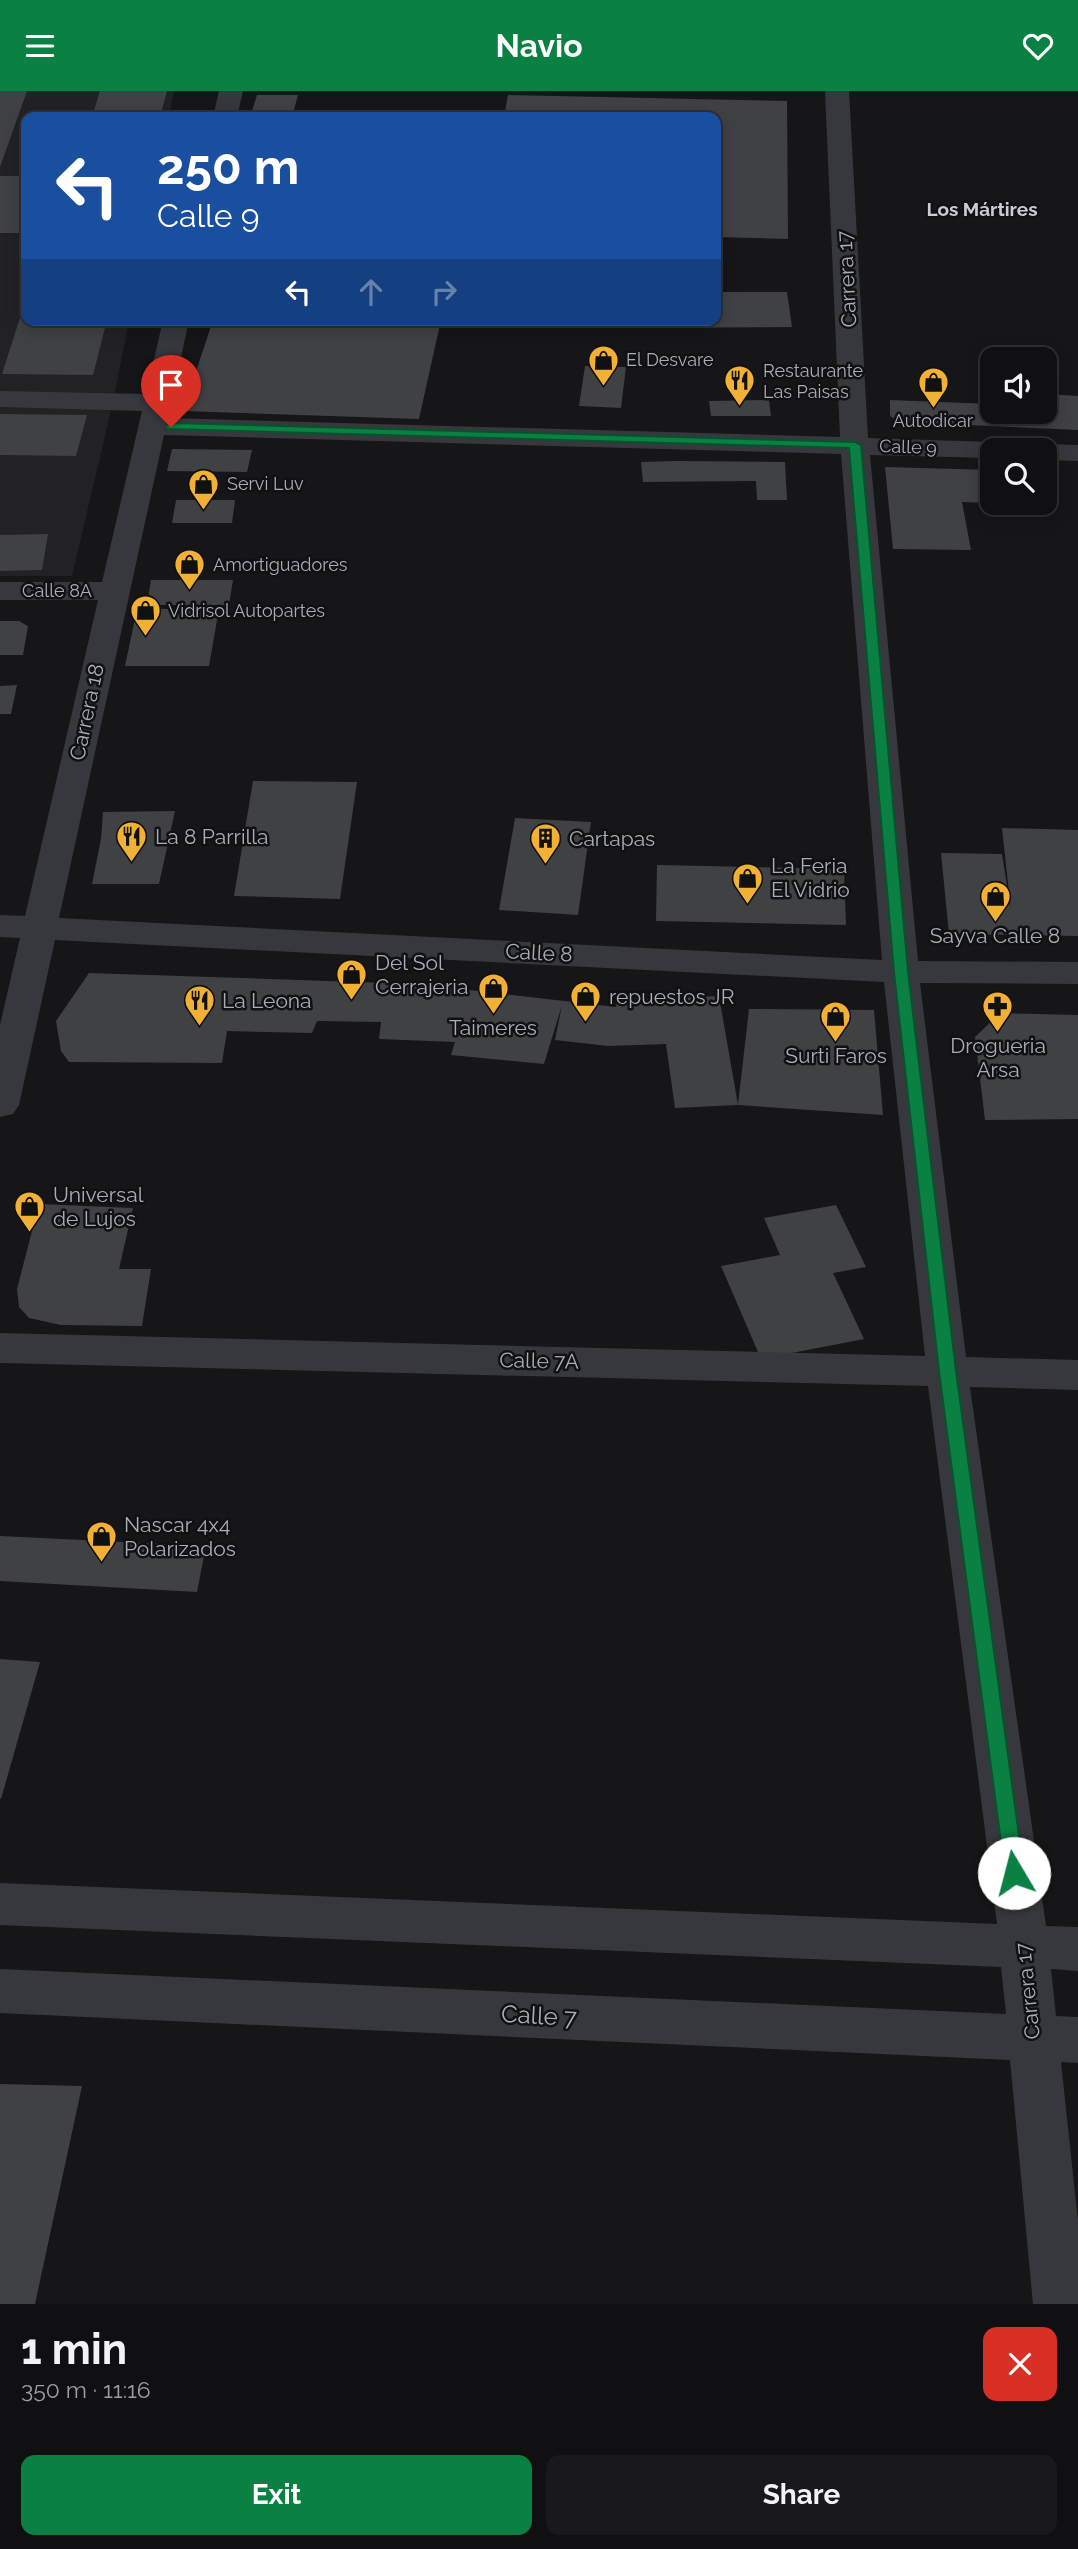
<!DOCTYPE html>
<meta charset="utf-8">
<style>
body{margin:0;font-family:Raleway,sans-serif;background:#19191b;color:#f1f3f6;height:100vh;display:flex;flex-direction:column;font-size:26px;white-space:nowrap}
*{box-sizing:border-box;margin:0}
p{font-size:23px;color:#9c9d9f}
.icon{flex:none;width:38px;height:38px;fill:none;stroke:currentColor;stroke-width:2;stroke-linecap:round;stroke-linejoin:round}
.map{position:relative;height:2213px;overflow:hidden}
.details{display:flex;flex-direction:column;background:#101012;flex:1}
.details>*{flex:none}
.top-card{position:absolute;left:21px;top:21px;width:700px;height:214px;border-radius:14px;box-shadow:0 4px 18px #0003,0 0 0 2px #303032;background:#1a4fa0;color:#fff;overflow:hidden}
.fabs{position:absolute;left:980px;top:256px;display:grid;gap:14px}
.fabs a{display:grid;place-items:center;width:77px;height:77px;border-radius:14px;background:#101012;box-shadow:0 4px 18px #0003,0 0 0 2px #303032;font-size:35px}
.pin{position:absolute;display:grid;place-items:center;width:60px;height:60px;color:#fff;margin:-72px -30px;border-radius:50% 50% 50% 0;rotate:-45deg;box-shadow:0 0 7px #0007}
.pin .icon{rotate:45deg}
.me{position:absolute;width:77px;margin:-38px;rotate:352deg;stroke-linejoin:round;filter:drop-shadow(0 0 5px #0008)}
.turn{display:flex;align-items:center;gap:24px;height:147px;padding:0 21px;font-size:32px}
.turn .icon{width:91px;height:91px;stroke-width:2.5}
.turn b{display:block;font-size:49px;line-height:60px}
.lanes{display:flex;align-items:center;height:66px;padding:0 21px;background:#0003;justify-content:center;gap:35px;direction:ltr}
.lanes .off{opacity:.35}
.round{display:grid;place-items:center;flex:none;width:74px;height:74px;border-radius:14px;background:#19191b}
.overview{display:flex;align-items:center;justify-content:space-between;height:119px;padding:0 21px}
h1{font-size:42px;font-weight:700;line-height:52px}
.primary-button{display:flex;gap:14px;margin-top:auto;padding:14px 21px}
.primary-button a{flex:1;height:80px;border-radius:14px;background:#0b8043;color:#fff;font-size:28px;font-weight:700;line-height:80px;text-align:center}
.primary-button a+a{background:#19191b;color:#f1f3f6}
header{display:flex;justify-content:space-between;align-items:center;height:91px;padding:0 21px;background:#0b8043;color:#fff;font-size:32px;font-weight:700}
.map>svg:first-child{display:block}
.built{fill:#222225}
.building{fill:#404145}
.lines{fill:none;stroke-linecap:round;stroke-linejoin:round}
.minor{fill:#37383d;fill-rule:evenodd}
.route{fill:#0b8043;stroke:#07532c;stroke-width:2}
.labels{text-anchor:middle;stroke-width:5;stroke-linejoin:round;paint-order:stroke}
.far-poi-label{font-size:18px;fill:#a8adb8;stroke:#111113;text-anchor:start}
.far-street-label{font-size:18px;fill:#a8adb8;stroke:#111113}
.far-neighbourhood-label{font-size:19px;font-weight:bold;fill:#c9ccd4;stroke:#111113}
.street-label{font-size:21px;fill:#a8adb8;stroke:#111113}
.poi-label{font-size:21px;fill:#a8adb8;stroke:#111113;text-anchor:start}
.near-street-label{font-size:24px;fill:#a8adb8;stroke:#111113}
</style>
<header><svg class="icon" aria-label="menu" viewBox="0 0 24 24"><path d="M4 6h16M4 12h16M4 18h16"/></svg>Navio<svg class="icon" aria-label="heart" viewBox="0 0 24 24"><path d="M12 20l-8-8c-3-5 5-10 8-4 3-6 11-1 8 4z"/></svg></header>
<div class="map">
<svg width="1078" height="2213" viewBox="0 0 1078 2213">
<rect width="100%" height="100%" fill="#161618"/>
<polygon class="built" points="0,0 174,0 169,26 26,26 26,229 129,229 113,311 72,485 0,485"/>
<g class="building">
<polygon points="0,0 27,0 0,76"/>
<polygon points="100,0 167,0 160,26 92,26"/>
<polygon points="257,4 298,4 292,26 250,26"/>
<polygon points="508,4 787,10 788,148 716,146 716,26 504,26"/>
<rect x="0" y="85" width="26" height="57"/>
<polygon points="716,201 787,201 792,236 604,237 603,229 716,229"/>
<polygon points="26,208 26,229 107,229 93,284 2,283"/>
<polygon points="213,229 441,229 419,328 183,320"/>
<polygon points="585,275 626,276 621,317 579,315"/>
<polygon points="1045,303 1078,305 1078,339 900,331 890,325 890,309 992,313 992,320 1045,320"/>
<polygon points="769,309 771,325 711,325 709,310"/>
<polygon points="0,323 87,324 76,365 0,364"/>
<polygon points="172,358 252,359 247,381 167,380"/>
<polygon points="676,370 785,371 787,409 757,409 756,390 643,391 641,371"/>
<polygon points="885,376 992,379 992,412 962,411 971,459 893,458"/>
<polygon points="176,409 235,409 232,432 172,432"/>
<polygon points="48,443 42,479 0,480 0,444"/>
<polygon points="151,489 233,489 229,514 147,514"/>
<polygon points="137,518 219,518 209,575 125,575"/>
<polygon points="0,530 19,530 28,535 23,564 0,564"/>
<polygon points="17,594 11,623 0,623 0,595"/>
<polygon points="253,690 357,691 340,808 234,805"/>
<polygon points="175,720 159,793 92,793 101,748 103,721"/>
<polygon points="515,727 591,731 578,824 499,819"/>
<polygon points="1002,737 1078,739 1078,845 949,843 941,762 1002,763 1011,820"/>
<polygon points="657,774 844,778 846,834 656,830"/>
<polygon points="89,882 417,893 616,916 617,910 719,905 738,1014 675,1017 666,953 608,955 555,949 562,914 544,973 451,964 455,951 379,948 381,931 317,930 312,942 227,940 222,972 69,971 61,960 56,930"/>
<polygon points="749,918 874,919 883,1024 738,1014"/>
<polygon points="1000,922 1078,924 1078,1028 985,1029 975,946"/>
<polygon points="39,1113 133,1117 119,1178 151,1178 142,1235 61,1234 29,1227 19,1216 17,1198"/>
<polygon points="836,1114 866,1176 833,1182 864,1248 761,1268 721,1175 780,1164 764,1127"/>
<polygon points="0,1445 206,1455 197,1501 0,1490"/>
<polygon points="0,1568 40,1571 1,1708 0,1707"/>
<polygon points="0,1993 82,1995 35,2213 0,2213"/>
</g>
<g class="lines">
<g class="minor">
<polygon points="219,0 243,0 237,26 213,26"/>
<path d="M825 0H849L868 347 992 351 1002 353 1006 359H992V367L870 364 918 870 1078 871V893L920 892 966 1266 1078 1269V1299L970 1296 1046 1835 1078 1836V1880L1051 1878 1056 1925 1078 1926V1972L1061 1971 1078 2130V2213H1033L1010 1969 0 1922V1878L1006 1923 1001 1876 0 1834V1792L997 1833 928 1295 0 1272V1242L925 1265 884 891 55 849 19 1014 13 1023 0 1026V934L20 847 0 846V824L25 825 98 509H0V491H102L142 320 0 316V300L146 303 163 229H189L168 327 840 346ZM164 344 841 363 882 869 59 827Z"/>
<polygon points="1045,353 1078,354 1078,370 1045,369 1045,359 1032,359 1035,355"/>
</g>
</g>
<polygon class="route" points="171,332 855,351 861,354 908,881 956,1280 1024,1782 1021,1788 1014,1791 1007,1788 1005,1782 939,1280 894,881 849,357 167,338 165,336"/>
<defs>
<symbol id="shop-pin" viewBox="-11 -11 22 30"><path d="M0 17L-7.5 6A9.5 9.5 0 1 1 7.5 6Z" fill="#f2b134" stroke="#111113"/><path d="M-5-2.5h2.3a2.7 3.5 0 0 1 5.4 0H5L5.5 6h-11ZM-1.5-2.5h3a1.5 2.3 0 0 0-3 0Z" fill="#111"/></symbol>
<symbol id="restaurant-pin" viewBox="-11 -11 22 30"><path d="M0 17L-7.5 6A9.5 9.5 0 1 1 7.5 6Z" fill="#f2b134" stroke="#111113"/><path d="M-5-6h1v4h1v-4h1v4h1v-4h1v5L-1.5 .5V6h-2V.5L-5-1ZM5-6V6H3V1.5H1.5Q1.5-4 5-6Z" fill="#111"/></symbol>
<symbol id="building-pin" viewBox="-11 -11 22 30"><path d="M0 17L-7.5 6A9.5 9.5 0 1 1 7.5 6Z" fill="#f2b134" stroke="#111113"/><path d="M-4-6H4V6H1V3H-1V6H-4ZM-2.5-4.3h1.7v1.8h-1.7ZM.8-4.3h1.7v1.8H.8ZM-2.5-1h1.7V.8h-1.7ZM.8-1h1.7V.8H.8Z" fill="#111"/></symbol>
<symbol id="pharmacy-pin" viewBox="-11 -11 22 30"><path d="M0 17L-7.5 6A9.5 9.5 0 1 1 7.5 6Z" fill="#f2b134" stroke="#111113"/><path d="M-2-6h4v4h4v4h-4v4h-4v-4h-4v-4h4Z" fill="#111"/></symbol>
</defs>
<g fill-rule="evenodd">
<use href="#shop-pin" x="586" y="252" width="35" height="47"/>
<use href="#restaurant-pin" x="722" y="272" width="35" height="47"/>
<use href="#shop-pin" x="916" y="274" width="35" height="47"/>
<use href="#shop-pin" x="186" y="376" width="35" height="47"/>
<use href="#shop-pin" x="172" y="456" width="35" height="47"/>
<use href="#shop-pin" x="128" y="502" width="35" height="47"/>
<use href="#restaurant-pin" x="114" y="728" width="35" height="47"/>
<use href="#building-pin" x="528" y="730" width="35" height="47"/>
<use href="#shop-pin" x="730" y="770" width="35" height="47"/>
<use href="#shop-pin" x="978" y="788" width="35" height="47"/>
<use href="#shop-pin" x="334" y="866" width="35" height="47"/>
<use href="#shop-pin" x="476" y="880" width="35" height="47"/>
<use href="#shop-pin" x="568" y="888" width="35" height="47"/>
<use href="#restaurant-pin" x="182" y="892" width="35" height="47"/>
<use href="#pharmacy-pin" x="980" y="898" width="35" height="47"/>
<use href="#shop-pin" x="818" y="908" width="35" height="47"/>
<use href="#shop-pin" x="12" y="1098" width="35" height="47"/>
<use href="#shop-pin" x="84" y="1428" width="35" height="47"/>
</g>
<g class="labels">
<g class="far-poi-label">
<text x="626" y="275">El Desvare</text>
<text x="763" y="286">Restaurante<tspan x="763" dy="21">Las Paisas</tspan></text>
<text x="933" y="336" text-anchor="middle">Autodicar</text>
<text x="227" y="399">Servi Luv</text>
<text x="213" y="480">Amortiguadores</text>
<text x="168" y="526">Vidrisol Autopartes</text>
</g>
<g class="far-street-label">
<text transform="translate(908 356) rotate(2)" y="6">Calle 9</text>
<text x="57" y="506">Calle 8A</text>
</g>
<g class="far-neighbourhood-label">
<text x="982" y="125">Los Mártires</text>
</g>
<g class="street-label">
<text transform="translate(847 188) rotate(-93)" y="7">Carrera 17</text>
<text transform="translate(87 621) rotate(-78)" y="7">Carrera 18</text>
<text transform="translate(539 862) rotate(3)" y="7">Calle 8</text>
<text transform="translate(539 1270) rotate(1)" y="7">Calle 7A</text>
<text transform="translate(1028 1900) rotate(-96)" y="7">Carrera 17</text>
</g>
<g class="poi-label">
<text x="155" y="753">La 8 Parrilla</text>
<text x="569" y="755">Cartapas</text>
<text x="771" y="782">La Feria<tspan x="771" dy="24">El Vidrio</tspan></text>
<text x="995" y="852" text-anchor="middle">Sayva Calle 8</text>
<text x="375" y="879">Del Sol<tspan x="375" dy="24">Cerrajeria</tspan></text>
<text x="609" y="913">repuestos JR</text>
<text x="222" y="917">La Leona</text>
<text x="493" y="944" text-anchor="middle">Taimeres</text>
<text x="998" y="962" text-anchor="middle">Drogueria<tspan x="998" dy="24">Arsa</tspan></text>
<text x="836" y="972" text-anchor="middle">Surti Faros</text>
<text x="53" y="1111">Universal<tspan x="53" dy="24">de Lujos</tspan></text>
<text x="124" y="1441">Nascar 4x4<tspan x="124" dy="24">Polarizados</tspan></text>
</g>
<g class="near-street-label">
<text transform="translate(539 1925) rotate(3)" y="8">Calle 7</text>
</g>
</g>
</svg>
<div class="fabs">
<a><svg class="icon" aria-label="sound" viewBox="0 0 24 24"><path d="M4 9h4l5-4v14l-5-4H4zM17 9q2 3 0 6"/></svg></a>
<a><svg class="icon" aria-label="search" viewBox="0 0 24 24"><circle cx="10" cy="10" r="6"/><path d="M15 15l6 6"/></svg></a>
</div>
<div class="pin" style="left:171px;top:336px;background:#d93025"><svg class="icon" aria-label="arrive" viewBox="0 0 24 24"><path d="M6 21V4h12l-3 4 3 4H6"/></svg></div>
<svg class="me" style="left:1014px;top:1782px" viewBox="-20 -20 40 40"><circle r="19" fill="#fff"/><path d="M0-13L10 11 0 6-10 11z" fill="#0b8043"/></svg>
<div class="top-card">
<div class="turn"><svg class="icon" aria-label="left" viewBox="0 0 24 24"><path d="M17 20v-9H6M10 6l-5 5 5 5"/></svg><div><b>250 m</b>Calle 9</div></div>
<div class="lanes"><svg class="icon" aria-label="left" viewBox="0 0 24 24"><path d="M17 20v-9H6M10 6l-5 5 5 5"/></svg><svg class="icon off" aria-label="ahead" viewBox="0 0 24 24"><path d="M12 20V5M6 11l6-6 6 6"/></svg><svg class="icon off" aria-label="right" viewBox="0 0 24 24"><path d="M7 20v-9h11M14 6l5 5-5 5"/></svg></div>
</div>
</div>
<section class="details">
<div class="overview"><div><h1>1 min</h1><p>350 m · 11:16</p></div><a class="round" style="background:#d93025;color:#fff"><svg class="icon" aria-label="close" viewBox="0 0 24 24"><path d="M6 6l12 12M18 6L6 18"/></svg></a></div>
<div class="primary-button"><a>Exit</a><a>Share</a></div>
</section>
